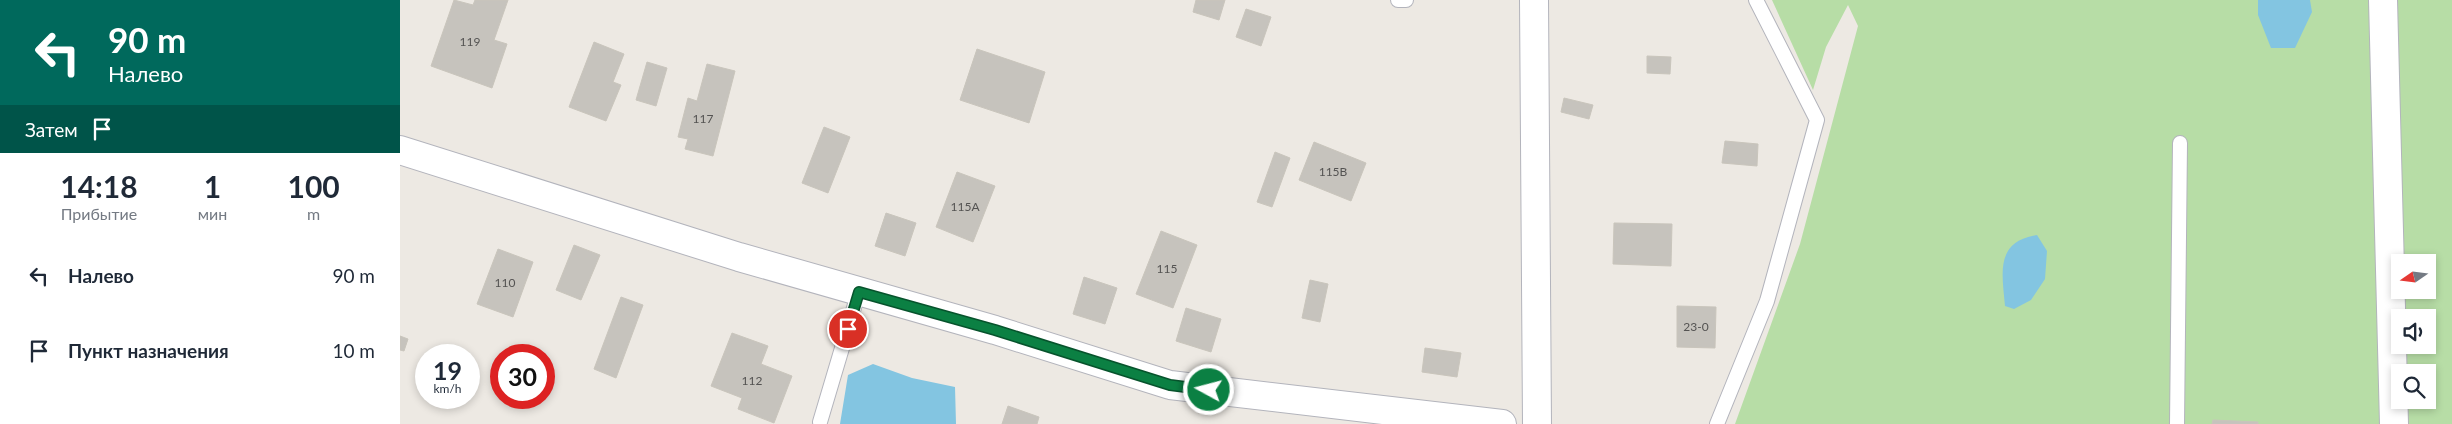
<!DOCTYPE html>
<html lang="ru">
<meta charset="utf-8">
<style>
body{margin:0;font-family:Lato,sans-serif;background:#f6f6f7;color:#1f2937;height:100vh;display:flex;flex-direction:column;font-size:19px;white-space:nowrap}
*{box-sizing:border-box;margin:0}
p{font-size:16px;color:#747a83}
.icon{flex:none;width:28px;height:28px;fill:none;stroke:currentColor;stroke-width:2;stroke-linecap:round;stroke-linejoin:round}
.map{position:relative;flex:1;overflow:hidden}
.details{display:flex;flex-direction:column;background:#fff;width:400px}
.details>*{flex:none}
.guide{background:#00695c;color:#fff;overflow:hidden}
.needle{width:32px;rotate:256deg}
.tools{position:absolute;left:1991px;top:254px;display:grid;gap:10px}
.tools a{display:grid;place-items:center;width:45px;height:45px;border-radius:0px;background:#fff;box-shadow:0 2px 8px #0003;font-size:25px}
.speed{position:absolute;left:15px;top:344px;display:flex;gap:10px;font-size:25px;font-weight:700;text-align:center}
.speed>*{display:grid;place-content:center;width:65px;height:65px;border-radius:50%;background:#fff;box-shadow:0 2px 8px #0003;line-height:1}
.speed small{font-size:12px;font-weight:400}
.speed .limit{border:8px solid #d22;background:#fff;color:#111}
.pin{position:absolute;display:grid;place-items:center;width:42px;height:42px;color:#fff;margin:-21px;border:2px solid #fff;border-radius:50%;box-shadow:0 1px 5px #0007}
.me{position:absolute;width:55px;margin:-28px;rotate:277deg;stroke-linejoin:round;filter:drop-shadow(0 0 4px #0008)}
.turn{display:flex;align-items:center;gap:18px;height:105px;padding:0 25px;font-size:22px}
.turn .icon{width:65px;height:65px;stroke-width:2.5}
.turn b{display:block;font-size:35px;line-height:42px}
.then{display:flex;align-items:center;height:48px;padding:0 25px;background:#0003;gap:10px;font-size:19px}
.eta{display:flex;justify-content:space-evenly;align-items:center;height:85px;text-align:center}
.eta b{font-size:30px;font-weight:700;line-height:35px}
ul{padding:0;list-style:none}
li{display:flex;align-items:center;gap:15px;height:75px;padding:0 25px}
li div{flex:1}
li b{display:block;font-size:19px}
li em{font-style:normal}
main{display:flex;flex:1;min-height:0}
.map>svg:first-child{display:block}
.green{fill:#b7dda6;fill-rule:evenodd}
.water{fill:#83c5e1}
.building{fill:#c6c3bd;stroke:#c9c5bc}
.lines{fill:none;stroke-linecap:round;stroke-linejoin:round}
.lane-casing{stroke:#b3b4bc;stroke-width:16}
.street-casing{stroke:#b3b4bc;stroke-width:30}
.lane{stroke:#fff;stroke-width:14}
.street{stroke:#fff;stroke-width:28}
.route-casing{stroke:#07532c;stroke-width:12}
.route{stroke:#0b8043;stroke-width:9}
.labels{text-anchor:middle;stroke-width:4.5;stroke-linejoin:round;paint-order:stroke}
.number-label{font-size:12px;fill:#545352}
</style>
<main>
<section class="details">
<div class="guide">
<div class="turn"><svg class="icon" aria-label="left" viewBox="0 0 24 24"><path d="M17 20v-9H6M10 6l-5 5 5 5"/></svg><div><b>90 m</b>Налево</div></div>
<div class="then">Затем<svg class="icon" aria-label="arrive" viewBox="0 0 24 24"><path d="M6 21V4h12l-3 4 3 4H6"/></svg></div>
</div>
<div class="eta">
<div><b>14:18</b><p>Прибытие</p></div>
<div><b>1</b><p>мин</p></div>
<div><b>100</b><p>m</p></div>
</div>
<ul>
<li><svg class="icon" aria-label="left" viewBox="0 0 24 24"><path d="M17 20v-9H6M10 6l-5 5 5 5"/></svg><div><b>Налево</b></div><em>90 m</em></li>
<li><svg class="icon" aria-label="arrive" viewBox="0 0 24 24"><path d="M6 21V4h12l-3 4 3 4H6"/></svg><div><b>Пункт назначения</b></div><em>10 m</em></li>
</ul>
</section>
<div class="map">
<svg width="2052" height="424" viewBox="0 0 2052 424">
<rect width="100%" height="100%" fill="#ede9e3"/>
<path class="green" d="M1372 0H2052V424H1335L1400 244 1458 26 1448 5 1426 47 1413 90ZM2000 262H2028V290H2000ZM2000 318H2028V345H2000ZM2000 372H2028V400H2000Z"/>
<g class="water">
<polygon points="1858,0 1910,0 1912,12 1895,48 1871,48 1858,15"/>
<path d="M1637 235 1647 251 1645 279 1631 300 1614 309 1605 306C1602 272 1595 242 1637 235Z"/>
<polygon points="473,364 512,378 555,387 556,424 440,424 448,375"/>
</g>
<g class="building">
<polygon points="54,0 73,5 75,0 108,0 94,40 107,44 92,88 31,66"/>
<polygon points="796,0 825,0 819,20 793,12"/>
<polygon points="846,9 871,17 861,46 836,37"/>
<polygon points="194,42 224,54 213,82 221,85 206,121 169,107"/>
<polygon points="577,49 645,72 629,123 560,100"/>
<polygon points="1247,56 1271,57 1270,74 1247,73"/>
<polygon points="247,62 267,68 256,106 236,100"/>
<polygon points="307,64 335,71 313,156 285,149 288,139 278,137 288,98 297,101"/>
<polygon points="1164,98 1193,105 1189,119 1161,112"/>
<polygon points="424,127 450,137 428,193 402,183"/>
<polygon points="1325,141 1358,144 1357,166 1322,163"/>
<polygon points="914,142 966,163 951,201 899,180"/>
<polygon points="875,152 890,158 872,207 857,202"/>
<polygon points="557,172 595,186 573,242 536,227"/>
<polygon points="486,213 516,223 505,256 475,246"/>
<polygon points="1214,223 1272,224 1271,266 1213,264"/>
<polygon points="761,231 797,245 773,308 736,294"/>
<polygon points="174,245 200,255 181,300 156,290"/>
<polygon points="98,249 133,262 113,317 77,304"/>
<polygon points="684,277 717,288 705,324 673,314"/>
<polygon points="910,280 928,284 920,322 902,318"/>
<polygon points="221,297 243,305 216,378 194,369"/>
<polygon points="1277,306 1316,307 1315,348 1277,347"/>
<polygon points="786,308 821,319 811,352 776,341"/>
<polygon points="332,333 368,346 361,364 392,376 374,423 338,409 342,398 311,386"/>
<polygon points="0,336 8,339 4,351 0,350"/>
<polygon points="1025,348 1061,353 1057,377 1022,372"/>
<polygon points="608,406 639,417 637,424 602,424"/>
<polygon points="1813,420 1858,422 1858,424 1812,424"/>
</g>
<g class="lines">
<defs>
<g id="lane">
<polyline points="998,0 1006,0"/>
<polyline points="420,422 459,291"/>
<polyline points="1317,424 1367,301 1417,120 1356,0"/>
<polyline points="1777,424 1780,143"/>
</g>
<g id="street">
<polyline points="1134,0 1137,424"/>
<polyline points="1983,0 1994,424"/>
<polyline points="0,150 339,257 595,330 770,385 1102,424"/>
</g>
</defs>
<use href="#lane" class="lane-casing"/>
<use href="#street" class="street-casing"/>
<use href="#lane" class="lane"/>
<use href="#street" class="street"/>
</g>
<g class="lines">
<defs>
<polyline id="route" points="448,329 459,292 595,330 770,385 809,390"/>
</defs>
<use href="#route" class="route-casing"/>
<use href="#route" class="route"/>
</g>
<g class="labels">
<g class="number-label">
<text x="70" y="46">119</text>
<text x="303" y="123">117</text>
<text x="933" y="176">115В</text>
<text x="565" y="211">115А</text>
<text x="767" y="273">115</text>
<text x="105" y="287">110</text>
<text x="1296" y="331">23-0</text>
<text x="352" y="385">112</text>
</g>
</g>
</svg>
<div class="tools">
<a><svg class="needle" viewBox="-14 -14 28 28"><path d="M0-13l5 13h-10z" fill="#e53935"/><path d="M0 13l5-13h-10z" fill="#747a83"/></svg></a>
<a><svg class="icon" aria-label="sound" viewBox="0 0 24 24"><path d="M4 9h4l5-4v14l-5-4H4zM17 9q2 3 0 6"/></svg></a>
<a><svg class="icon" aria-label="search" viewBox="0 0 24 24"><circle cx="10" cy="10" r="6"/><path d="M15 15l6 6"/></svg></a>
</div>
<div class="speed"><div>19<small>km/h</small></div><div class="limit">30</div></div>
<div class="pin" style="left:448px;top:329px;background:#d93025"><svg class="icon" aria-label="arrive" viewBox="0 0 24 24"><path d="M6 21V4h12l-3 4 3 4H6"/></svg></div>
<svg class="me" style="left:809px;top:390px" viewBox="-20 -20 40 40"><circle r="17" fill="#0b8043" stroke="#fff" stroke-width="3"/><path d="M0-11L8 9 0 5-8 9z" fill="#fff"/></svg>
</div>
</main>
